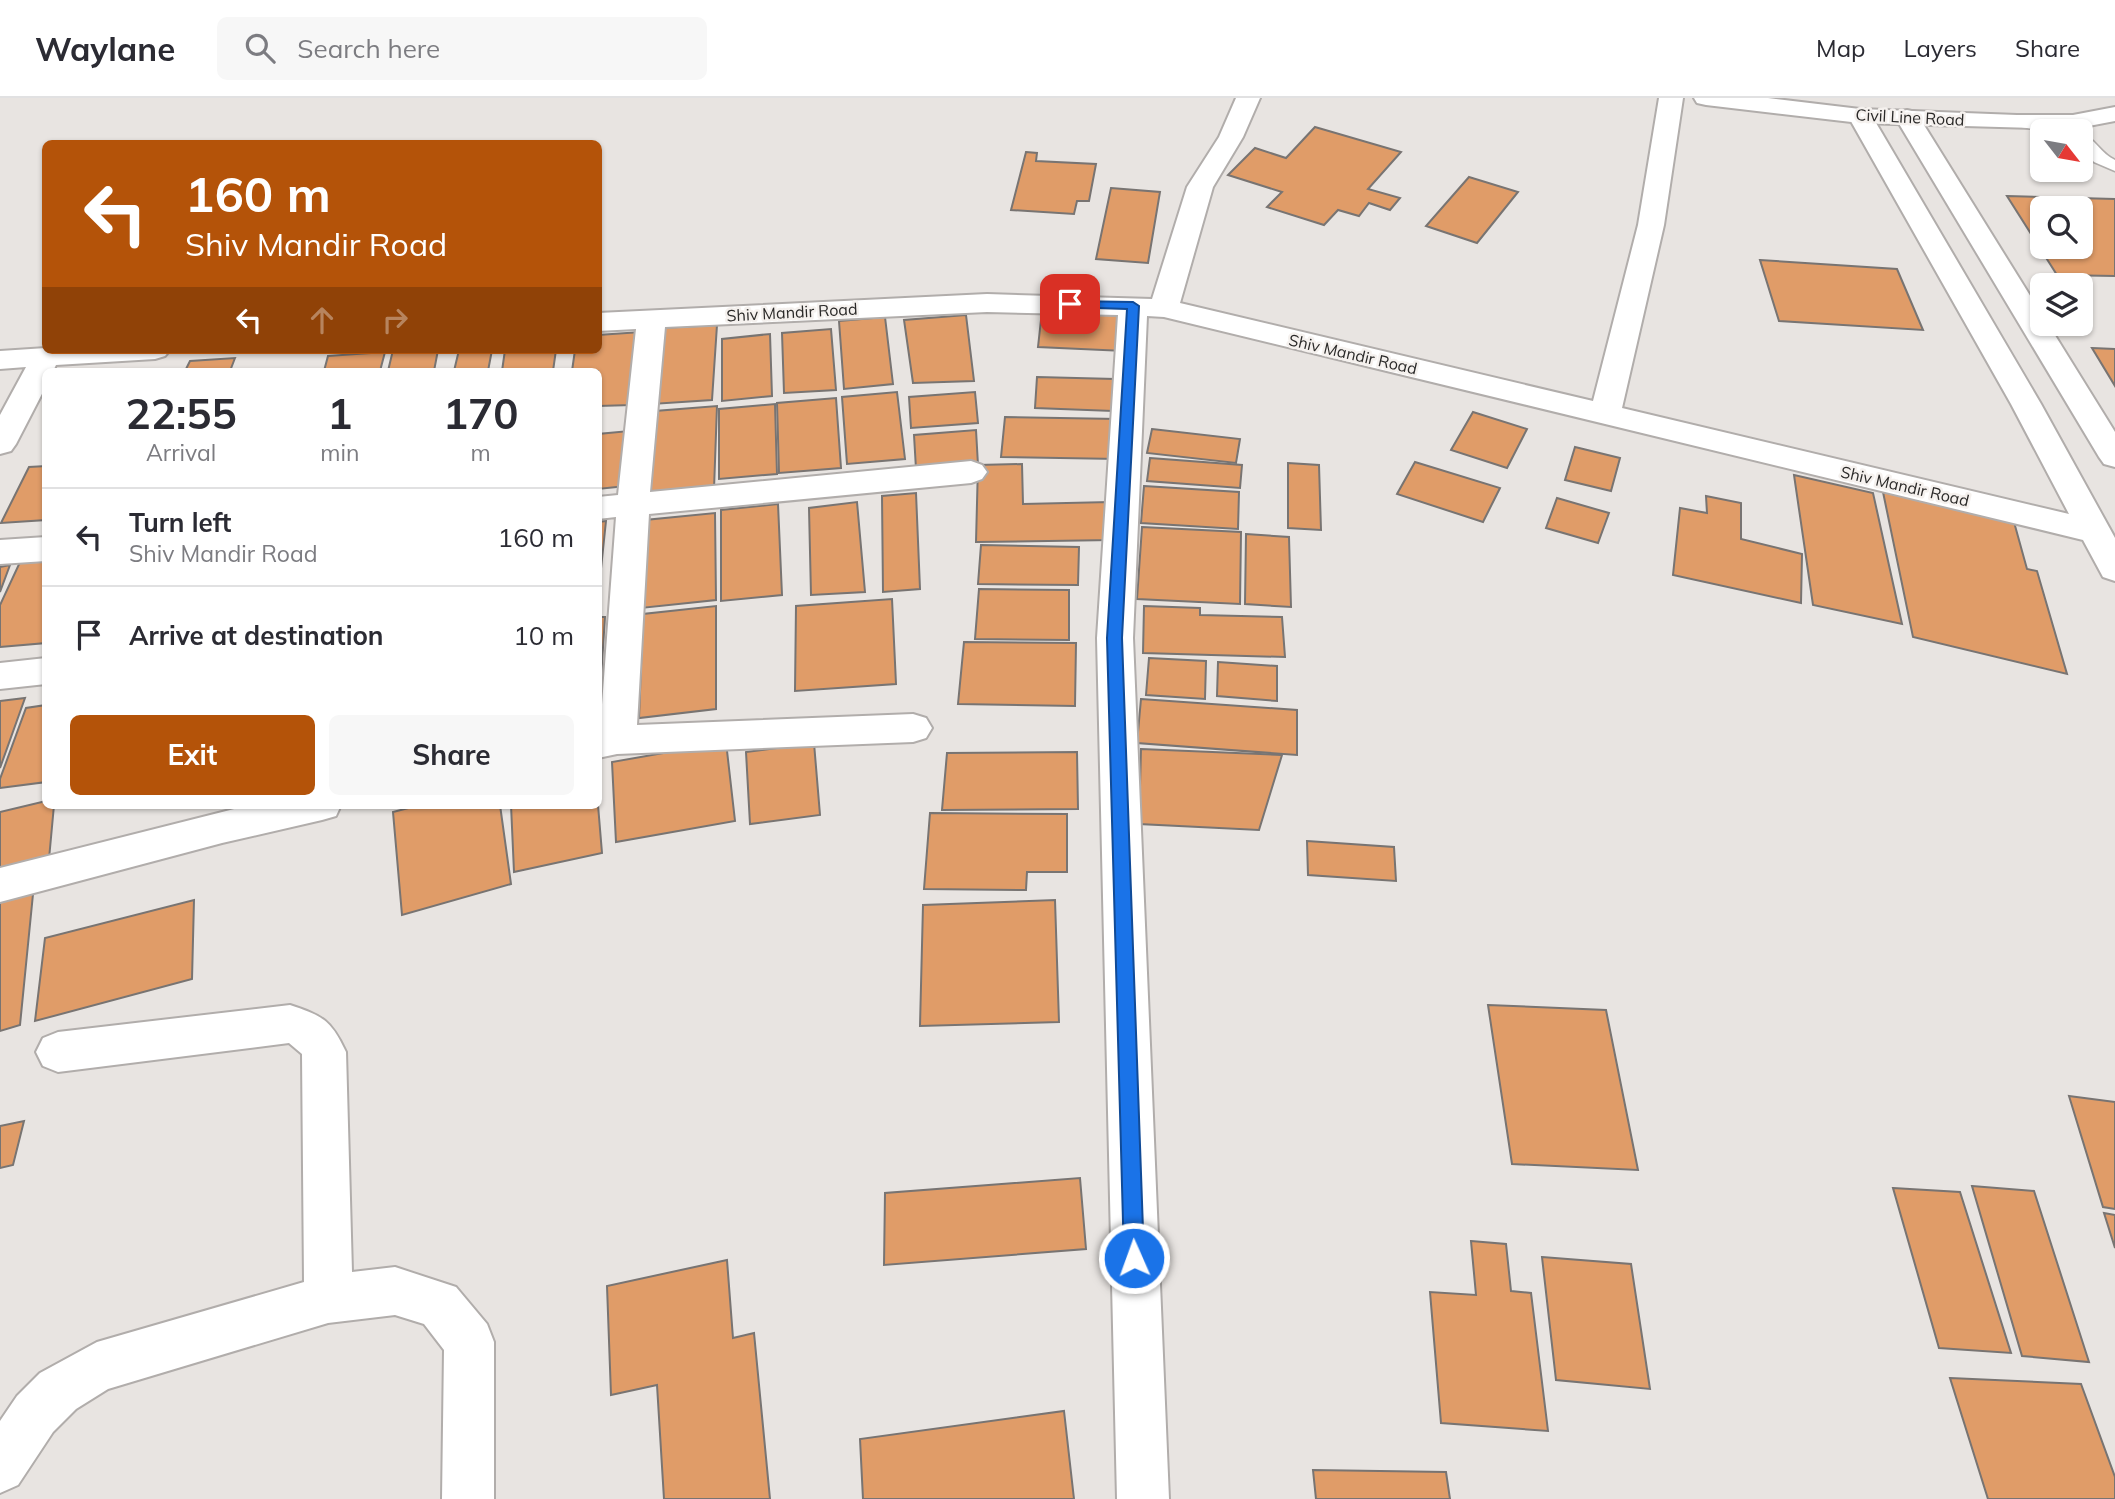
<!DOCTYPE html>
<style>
body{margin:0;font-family:Mulish,sans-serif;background:#f7f7f7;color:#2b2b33;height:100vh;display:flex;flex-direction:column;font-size:26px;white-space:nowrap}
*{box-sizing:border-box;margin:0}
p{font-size:23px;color:#7c7c81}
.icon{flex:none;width:38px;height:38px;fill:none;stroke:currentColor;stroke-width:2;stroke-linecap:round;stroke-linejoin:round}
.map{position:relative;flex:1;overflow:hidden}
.drawer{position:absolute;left:42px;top:270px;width:560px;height:441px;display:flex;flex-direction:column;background:#fff;border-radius:10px;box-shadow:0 2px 5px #0004}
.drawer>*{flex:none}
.hud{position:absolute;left:42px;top:42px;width:560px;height:214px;border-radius:10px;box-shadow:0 2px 5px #0004;background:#b45309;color:#fff;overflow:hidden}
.needle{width:46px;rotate:121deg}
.fabs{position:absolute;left:2030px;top:21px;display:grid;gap:14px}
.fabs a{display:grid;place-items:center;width:63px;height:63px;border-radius:10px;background:#fff;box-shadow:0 2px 5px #0004;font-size:35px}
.pin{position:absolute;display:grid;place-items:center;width:60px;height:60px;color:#fff;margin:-30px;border-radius:14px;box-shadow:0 4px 10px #0006}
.me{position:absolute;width:77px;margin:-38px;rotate:358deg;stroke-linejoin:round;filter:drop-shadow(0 0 5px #0008)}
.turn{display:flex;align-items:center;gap:24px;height:147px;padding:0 28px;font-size:32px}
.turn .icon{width:91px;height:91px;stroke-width:2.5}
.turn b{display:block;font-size:49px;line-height:60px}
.lanes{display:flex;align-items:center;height:66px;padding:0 28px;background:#0003;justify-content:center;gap:35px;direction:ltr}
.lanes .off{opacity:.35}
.eta{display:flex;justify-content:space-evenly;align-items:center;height:119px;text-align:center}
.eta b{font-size:42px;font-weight:700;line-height:49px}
.cta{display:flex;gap:14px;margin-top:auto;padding:14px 28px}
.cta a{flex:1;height:80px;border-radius:10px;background:#b45309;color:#fff;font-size:28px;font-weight:700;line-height:80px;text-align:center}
.cta a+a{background:#f7f7f7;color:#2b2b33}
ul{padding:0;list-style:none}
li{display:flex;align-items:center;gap:21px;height:98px;padding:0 28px;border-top:2px solid #e1e1e2}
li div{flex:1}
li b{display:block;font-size:26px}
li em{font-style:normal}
header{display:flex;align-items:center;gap:42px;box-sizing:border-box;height:98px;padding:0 35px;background:#fff;border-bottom:2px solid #e1e1e2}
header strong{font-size:33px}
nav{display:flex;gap:38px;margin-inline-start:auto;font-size:24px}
.search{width:490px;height:63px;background:#f7f7f7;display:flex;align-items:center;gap:18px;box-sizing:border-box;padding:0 24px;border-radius:10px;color:#7c7c81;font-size:26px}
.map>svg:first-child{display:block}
.building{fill:#e09c68;stroke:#787472;stroke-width:2;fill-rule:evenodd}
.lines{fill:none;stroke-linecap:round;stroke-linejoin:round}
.service-casing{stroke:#b1adab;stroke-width:3}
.minor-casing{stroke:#b1adab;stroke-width:4}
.tertiary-casing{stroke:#b1adab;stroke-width:4}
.service{fill:#fff;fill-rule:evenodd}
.minor{fill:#fff;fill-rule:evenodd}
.tertiary{fill:#fff;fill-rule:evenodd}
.route{fill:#1a73e8;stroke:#114b97;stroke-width:2}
.labels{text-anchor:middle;stroke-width:5;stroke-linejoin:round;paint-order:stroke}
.far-street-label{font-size:16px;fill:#2a2928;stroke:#f5f1ee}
</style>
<header>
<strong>Waylane</strong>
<div class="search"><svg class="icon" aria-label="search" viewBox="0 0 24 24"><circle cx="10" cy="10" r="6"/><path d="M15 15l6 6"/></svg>Search here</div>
<nav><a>Map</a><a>Layers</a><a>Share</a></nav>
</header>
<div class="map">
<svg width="2115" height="1401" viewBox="0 0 2115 1401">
<rect width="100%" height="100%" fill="#e8e4e1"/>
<g class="building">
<polygon points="1315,29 1401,54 1368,91 1400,100 1390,112 1369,105 1359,118 1338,112 1324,127 1267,109 1282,94 1228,77 1255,50 1286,60"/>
<polygon points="1026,54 1037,55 1036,63 1096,66 1089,103 1077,103 1074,116 1011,112"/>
<polygon points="1469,79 1518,94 1477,145 1426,128"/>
<polygon points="1111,90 1160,94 1148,165 1096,161"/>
<path d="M2007 98 2115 101V178L2057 177ZM2042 110H2081V149H2042Z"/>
<polygon points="1760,162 1897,171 1923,232 1779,223"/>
<polygon points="1042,213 1124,218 1124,253 1038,249"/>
<polygon points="966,217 974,283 913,285 904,222"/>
<polygon points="885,219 893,286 844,291 839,223"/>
<polygon points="717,227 712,302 652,306 660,230"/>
<polygon points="831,231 836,292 784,295 782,235"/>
<polygon points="641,234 632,307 598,308 598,273 572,273 575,252 598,252 598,237"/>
<polygon points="770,236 772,298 722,303 722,241"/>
<polygon points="2092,250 2115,251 2115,288"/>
<polygon points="393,252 438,252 434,273 388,273"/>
<polygon points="459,252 492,252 488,273 454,273"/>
<polygon points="505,252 556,252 553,273 502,273"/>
<polygon points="385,254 380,273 324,273 328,258"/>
<polygon points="235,260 230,273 185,273 190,263"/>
<polygon points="1037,279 1115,281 1113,313 1035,310"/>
<polygon points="897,294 905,361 847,366 842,299"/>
<polygon points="975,294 978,325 911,330 909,299"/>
<polygon points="836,300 841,370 779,375 777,305"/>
<polygon points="775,306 777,376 719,381 719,311"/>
<polygon points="717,308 714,391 649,396 655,313"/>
<polygon points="1473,314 1527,331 1507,370 1451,352"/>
<polygon points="1005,319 1118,321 1118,361 1001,359"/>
<polygon points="1152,331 1240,341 1236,365 1147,355"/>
<polygon points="976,332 978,367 916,371 914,337"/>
<polygon points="629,333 626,388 598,391 598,336"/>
<polygon points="1575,349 1620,360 1611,393 1565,382"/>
<polygon points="1150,360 1242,367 1240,390 1147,383"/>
<polygon points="1415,364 1500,390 1483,424 1397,396"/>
<polygon points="1288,365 1319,367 1321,432 1288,430"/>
<polygon points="1022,366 1023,406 1110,404 1112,442 976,444 978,367"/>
<polygon points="46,368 46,422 1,425 29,369"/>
<polygon points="1794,377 1873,395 1902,526 1813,507"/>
<polygon points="1144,388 1239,394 1238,431 1141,425"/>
<polygon points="1883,394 2014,424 2027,471 2037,473 2067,576 1913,539"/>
<polygon points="916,395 920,491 883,494 882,398"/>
<polygon points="1706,398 1741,405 1741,441 1802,456 1801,505 1673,477 1680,410 1707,415"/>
<polygon points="1557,400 1609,415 1598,445 1546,430"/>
<polygon points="857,404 865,494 811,497 809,410"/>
<polygon points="778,406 782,497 721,503 721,412"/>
<polygon points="715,415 716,502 641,510 645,422"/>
<polygon points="606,423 598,499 598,424"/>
<polygon points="1142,429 1241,434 1240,506 1137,501"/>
<polygon points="1246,436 1289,439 1291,509 1245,506"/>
<polygon points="981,447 1079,449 1078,487 978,486"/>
<polygon points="46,460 46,545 0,549 0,507 21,462"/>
<polygon points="10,467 0,494 0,469"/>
<polygon points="979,491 1069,492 1069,542 975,541"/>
<polygon points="892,501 896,586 795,593 796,508"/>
<polygon points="716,508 716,611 639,620 643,516"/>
<polygon points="1144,508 1200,510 1200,517 1282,519 1285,559 1143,555"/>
<polygon points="598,519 605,519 598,626"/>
<polygon points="964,544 1076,545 1075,608 958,606"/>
<polygon points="1149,560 1206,563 1205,601 1146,597"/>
<polygon points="1218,564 1277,568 1277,603 1217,598"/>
<polygon points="25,600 0,670 0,603"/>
<polygon points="1141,601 1297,612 1297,657 1137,645"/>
<polygon points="46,607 46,684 0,690 0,681 26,610"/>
<polygon points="726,644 735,723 616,744 612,664"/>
<polygon points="814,645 820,717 750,726 746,654"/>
<polygon points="1141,651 1282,657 1259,732 1139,726"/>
<polygon points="1077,654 1078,711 942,712 947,655"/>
<polygon points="46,703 46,707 54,707 49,761 0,773 0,714"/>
<polygon points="420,707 500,707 511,786 402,817 393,714"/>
<polygon points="511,707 598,707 602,755 514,774"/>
<polygon points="930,715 1067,716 1067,774 1027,774 1026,792 924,791"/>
<polygon points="1307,743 1394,749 1396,783 1308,777"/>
<polygon points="34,786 20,927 0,933 0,795"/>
<polygon points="194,802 192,881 35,923 45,840"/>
<polygon points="1055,802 1059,924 920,928 923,807"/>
<polygon points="1488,907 1606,912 1638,1072 1512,1066"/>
<polygon points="2069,998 2115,1004 2115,1111 2103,1109"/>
<polygon points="24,1023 13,1067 0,1070 0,1028"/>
<polygon points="1080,1080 1086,1151 884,1167 885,1095"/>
<polygon points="1972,1088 2034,1093 2089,1264 2022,1258"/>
<polygon points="1893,1090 1960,1094 2011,1255 1939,1250"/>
<polygon points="2104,1115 2115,1117 2115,1150"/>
<polygon points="1471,1143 1506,1146 1511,1193 1531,1195 1548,1333 1441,1325 1430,1194 1476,1197"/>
<polygon points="1542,1159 1631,1166 1650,1291 1556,1282"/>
<polygon points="727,1162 733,1240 754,1235 770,1401 664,1401 657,1287 611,1297 607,1188"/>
<polygon points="1950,1280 2081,1286 2115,1379 2115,1401 1988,1401"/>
<polygon points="1064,1313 1074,1401 863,1401 860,1341"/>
<polygon points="1313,1372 1446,1374 1450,1401 1316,1401"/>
</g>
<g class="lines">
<defs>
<g id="service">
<polygon points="2021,21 2066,29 2073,33 2043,33 2016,28 2014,25"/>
<path d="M2081 35C2095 40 2101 56 2115 62V73L2094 64 2081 48Z"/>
</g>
<g id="minor">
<polygon points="1236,0 1260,0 1243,39 1213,89 1180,205 1593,303 1638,127 1659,0 1683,0 1664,127 1622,310 2069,416 2011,306 1848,18 1851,13 1860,11 1869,13 2041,306 2115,440 2115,483 2103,479 2083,442 1164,219 1147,218 1133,540 1169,1401 1117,1401 1097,540 1118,217 987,214 665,229 650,394 971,363 982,367 987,374 982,381 971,385 649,416 637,627 913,616 926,620 932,630 926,640 913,644 617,656 598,660 616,419 598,421 598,399 618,397 636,231 598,233 598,215 987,196 1152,201 1187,89 1219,39"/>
<polygon points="1907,12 1916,14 1919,19 2042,217 2042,226 2048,226 2115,334 2115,369 2104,366 2099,359 1895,19 1898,14"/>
<polygon points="46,250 46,252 170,252 165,258 155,261 56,267 53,273 46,273 46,288 16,346 11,353 0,356 0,317 26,269 0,271 0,253"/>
<polygon points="46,439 46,463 0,466 0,442"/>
<polygon points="46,560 46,586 0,591 0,565"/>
<polygon points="250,707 341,707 336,718 322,722 222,745 0,804 0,770"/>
<path d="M290 907C323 918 331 922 346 954L352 1174 395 1169 456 1189 487 1226 494 1244V1401H442L444 1252 424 1226 395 1217 328 1225 108 1291 76 1311 53 1334 18 1387 0 1395V1323L17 1298 40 1275 97 1244 304 1184 302 956 289 945 58 974 43 968 36 954 43 940 58 934Z"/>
</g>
<polygon id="tertiary" points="1694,0 1768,0 1860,11 2017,17 2073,17 2115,9 2115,23 2073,31 1860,25 1706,7 1697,5"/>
</defs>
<use href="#service" class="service-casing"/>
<use href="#minor" class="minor-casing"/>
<use href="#tertiary" class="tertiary-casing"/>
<use href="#service" class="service"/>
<use href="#minor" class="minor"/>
<use href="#tertiary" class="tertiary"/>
</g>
<polygon class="route" points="1070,203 1133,204 1139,208 1122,540 1144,1160 1141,1167 1134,1170 1127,1167 1124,1160 1107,540 1127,211 1065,209 1064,206"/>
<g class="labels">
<g class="far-street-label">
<text transform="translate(1910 19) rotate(3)" y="6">Civil Line Road</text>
<text transform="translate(792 214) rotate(-3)" y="6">Shiv Mandir Road</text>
<text transform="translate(1353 256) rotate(13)" y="6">Shiv Mandir Road</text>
<text transform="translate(1905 388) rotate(13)" y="6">Shiv Mandir Road</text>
</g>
</g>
</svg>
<div class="fabs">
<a><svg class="needle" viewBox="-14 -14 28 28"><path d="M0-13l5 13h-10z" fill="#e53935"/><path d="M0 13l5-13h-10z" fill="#7c7c81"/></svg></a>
<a><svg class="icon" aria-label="search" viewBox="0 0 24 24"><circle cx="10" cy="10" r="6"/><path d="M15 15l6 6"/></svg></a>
<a><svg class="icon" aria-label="layers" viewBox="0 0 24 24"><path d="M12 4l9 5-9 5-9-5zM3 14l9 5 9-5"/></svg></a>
</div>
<div class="pin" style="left:1070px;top:206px;background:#d93025"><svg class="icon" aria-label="arrive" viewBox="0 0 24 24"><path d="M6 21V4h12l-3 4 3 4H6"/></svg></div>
<svg class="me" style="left:1134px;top:1160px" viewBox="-20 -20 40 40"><circle r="17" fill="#1a73e8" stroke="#fff" stroke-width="3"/><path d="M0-11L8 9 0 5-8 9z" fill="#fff"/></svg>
<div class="hud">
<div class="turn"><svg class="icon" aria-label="left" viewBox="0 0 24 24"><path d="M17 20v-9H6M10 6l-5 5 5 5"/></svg><div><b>160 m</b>Shiv Mandir Road</div></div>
<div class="lanes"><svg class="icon" aria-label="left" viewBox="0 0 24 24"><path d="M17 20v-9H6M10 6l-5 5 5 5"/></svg><svg class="icon off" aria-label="ahead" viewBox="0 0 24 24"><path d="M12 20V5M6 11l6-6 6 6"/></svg><svg class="icon off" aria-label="right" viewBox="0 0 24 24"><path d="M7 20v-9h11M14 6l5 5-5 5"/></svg></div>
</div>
<section class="drawer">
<div class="eta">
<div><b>22:55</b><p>Arrival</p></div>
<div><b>1</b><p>min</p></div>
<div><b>170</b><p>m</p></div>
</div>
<ul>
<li><svg class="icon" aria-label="left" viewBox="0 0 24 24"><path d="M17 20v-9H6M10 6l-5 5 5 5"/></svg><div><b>Turn left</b><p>Shiv Mandir Road</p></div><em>160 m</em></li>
<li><svg class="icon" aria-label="arrive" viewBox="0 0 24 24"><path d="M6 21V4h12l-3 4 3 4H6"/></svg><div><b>Arrive at destination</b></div><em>10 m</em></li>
</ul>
<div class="cta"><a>Exit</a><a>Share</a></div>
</section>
</div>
